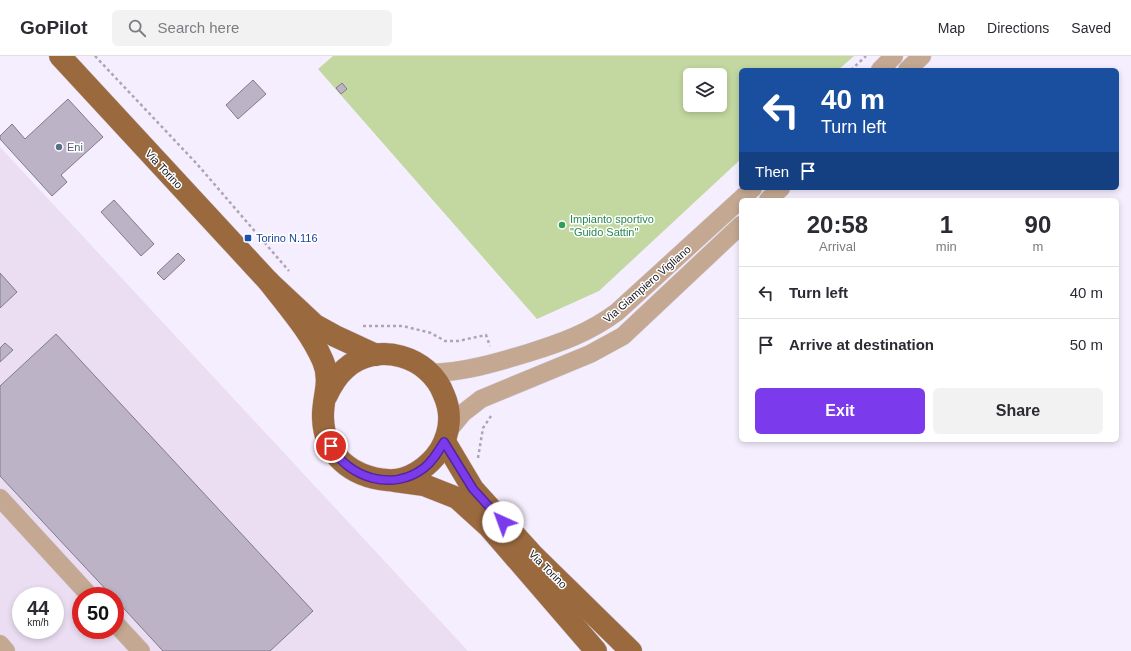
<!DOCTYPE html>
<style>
body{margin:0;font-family:Helvetica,sans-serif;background:#f2f2f3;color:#2b2b33;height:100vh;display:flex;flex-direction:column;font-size:15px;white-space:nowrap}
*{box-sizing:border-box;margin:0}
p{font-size:13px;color:#7c7c81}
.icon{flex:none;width:22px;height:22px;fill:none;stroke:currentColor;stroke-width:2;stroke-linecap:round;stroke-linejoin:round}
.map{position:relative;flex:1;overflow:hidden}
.sheet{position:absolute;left:739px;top:142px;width:380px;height:244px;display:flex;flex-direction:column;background:#fff;border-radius:6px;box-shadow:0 2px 6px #0003}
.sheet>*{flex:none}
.top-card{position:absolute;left:739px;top:12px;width:380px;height:122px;border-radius:6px;box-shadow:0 2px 6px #0003;background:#1a4fa0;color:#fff;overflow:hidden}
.tools{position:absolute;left:683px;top:12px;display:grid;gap:8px}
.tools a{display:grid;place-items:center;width:44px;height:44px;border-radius:6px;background:#fff;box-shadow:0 2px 6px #0003;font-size:20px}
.speed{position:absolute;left:12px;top:531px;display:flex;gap:8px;font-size:20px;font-weight:700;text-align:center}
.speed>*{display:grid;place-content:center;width:52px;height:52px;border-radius:50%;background:#fff;box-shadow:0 2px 6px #0003;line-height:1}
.speed small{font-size:10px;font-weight:400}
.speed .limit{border:6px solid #d22;background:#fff;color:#111}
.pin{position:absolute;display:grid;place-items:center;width:34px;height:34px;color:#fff;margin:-17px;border:2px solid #fff;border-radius:50%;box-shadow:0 1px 4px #0007}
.me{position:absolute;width:44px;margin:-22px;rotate:317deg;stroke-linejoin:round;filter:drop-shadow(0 0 3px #0008)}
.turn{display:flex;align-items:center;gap:14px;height:84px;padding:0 16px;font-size:18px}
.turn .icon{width:52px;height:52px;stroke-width:2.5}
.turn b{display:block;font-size:28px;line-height:34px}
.then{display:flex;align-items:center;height:38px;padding:0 16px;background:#0003;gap:8px;font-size:15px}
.eta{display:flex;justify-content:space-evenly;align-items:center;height:68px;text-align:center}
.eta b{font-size:24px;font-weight:700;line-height:28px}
.primary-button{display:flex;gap:8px;margin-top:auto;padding:8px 16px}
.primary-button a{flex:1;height:46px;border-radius:6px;background:#7c3aed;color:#fff;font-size:16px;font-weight:700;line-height:46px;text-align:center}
.primary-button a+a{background:#f2f2f3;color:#2b2b33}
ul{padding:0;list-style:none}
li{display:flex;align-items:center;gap:12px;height:52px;padding:0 16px;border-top:1px solid #e1e1e2}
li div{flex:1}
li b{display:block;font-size:15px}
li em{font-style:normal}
header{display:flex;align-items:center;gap:24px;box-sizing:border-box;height:56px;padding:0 20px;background:#fff;border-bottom:1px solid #e1e1e2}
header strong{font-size:19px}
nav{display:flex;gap:22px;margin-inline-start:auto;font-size:14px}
.search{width:280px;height:36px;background:#f2f2f3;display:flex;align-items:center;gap:10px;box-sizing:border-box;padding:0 14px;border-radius:6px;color:#7c7c81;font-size:15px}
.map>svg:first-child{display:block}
.commercial{fill:#ebdef2;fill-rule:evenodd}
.green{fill:#c3d8a0;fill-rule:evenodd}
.building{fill:#bcb3c6;stroke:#827a8b}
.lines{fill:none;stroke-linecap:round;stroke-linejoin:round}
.minor-casing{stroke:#d2ccda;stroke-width:19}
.major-casing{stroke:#d2ccda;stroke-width:23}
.path{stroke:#aca6b3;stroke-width:2.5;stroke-dasharray:3 3;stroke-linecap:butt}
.minor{stroke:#c4a891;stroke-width:18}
.major{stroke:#9b693e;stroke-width:22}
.route-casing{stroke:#51269a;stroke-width:10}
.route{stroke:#7c3aed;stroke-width:7}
.service-dot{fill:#5c6f8a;stroke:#fff;stroke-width:1.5}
.leisure-dot{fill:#2e9e5b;stroke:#fff;stroke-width:1.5}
.transit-dot{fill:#1a4fb4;stroke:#fff;stroke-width:1.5}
.labels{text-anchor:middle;stroke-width:3;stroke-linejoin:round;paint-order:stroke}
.service-label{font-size:11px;fill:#4e5e75;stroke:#fff;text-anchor:start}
.street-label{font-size:11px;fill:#1b171e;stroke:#fff}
.leisure-label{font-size:11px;fill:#27864d;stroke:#fff;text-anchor:start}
.transit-label{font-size:11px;fill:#164399;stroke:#fff;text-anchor:start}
</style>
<header>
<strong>GoPilot</strong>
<div class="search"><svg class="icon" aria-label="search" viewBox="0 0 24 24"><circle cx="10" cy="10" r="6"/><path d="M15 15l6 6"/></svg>Search here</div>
<nav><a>Map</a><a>Directions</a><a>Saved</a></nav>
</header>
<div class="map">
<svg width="1131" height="595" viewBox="0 0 1131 595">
<rect width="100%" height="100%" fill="#f5eefe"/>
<path class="commercial" d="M0 91 468 595H0ZM21 540H55V574H21ZM81 540H115V574H81Z"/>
<path class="green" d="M333 0H854L838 14H741V103L599 235 537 263 318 13ZM690 19H720V49H690Z"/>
<g class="building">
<polygon points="253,24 266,38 238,63 226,49"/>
<polygon points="342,27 347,33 341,38 336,32"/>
<polygon points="68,43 103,81 61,119 67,126 52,140 0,83 0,80 12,68 25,83"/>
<polygon points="114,144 154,188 141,200 101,156"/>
<polygon points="178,197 185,204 164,224 157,217"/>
<polygon points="0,217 17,236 0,252"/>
<polygon points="56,278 313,555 270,595 163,595 115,543 115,540 112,540 0,420 0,330"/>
<polygon points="5,287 13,294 0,306 0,292"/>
</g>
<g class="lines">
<defs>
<g id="minor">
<polyline points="880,14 894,0"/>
<polyline points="907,14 922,0"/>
<polyline points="768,144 781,132"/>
<path d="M431 317C465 316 495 307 528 297 560 287 589 277 617 256L753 132"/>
<polyline points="448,375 463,357 481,343 590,298 623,280 741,169"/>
<polyline points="0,442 90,540"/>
<polyline points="115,567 141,595"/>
<polyline points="0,588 6,595"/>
</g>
<g id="major">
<polyline points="60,0 269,226 315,269 335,280 376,299"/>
<path d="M269 226C288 251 310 275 323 305 332 326 322 342 323 362 324 399 352 421 387 424 408 426 429 411 440 394 450 377 452 357 444 339 430 300 377 284 345 313 336 321 331 330 326 341"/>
<polyline points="445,386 473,433 532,498 631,595"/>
<polyline points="395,425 424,429 457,442 489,471 596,595"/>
</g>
</defs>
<use href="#minor" class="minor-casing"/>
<use href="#major" class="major-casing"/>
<g class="path">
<polyline points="95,0 197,108 289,215"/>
<polyline points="851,14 866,0"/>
<polyline points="363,270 403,270 431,277 445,285 458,285 486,279 490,290"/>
<polyline points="478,402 483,372 491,360"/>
</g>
<use href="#minor" class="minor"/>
<use href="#major" class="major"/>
</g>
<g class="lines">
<defs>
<path id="route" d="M331 390C348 422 393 436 424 412 433 405 438 396 444 386L473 433 503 466"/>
</defs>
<use href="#route" class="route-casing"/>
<use href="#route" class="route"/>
</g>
<circle class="service-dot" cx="59" cy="91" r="4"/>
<circle class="leisure-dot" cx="562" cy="169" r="4"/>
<rect class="transit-dot" x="244" y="178" width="8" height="8" rx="2"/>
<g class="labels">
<g class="service-label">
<text x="67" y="95">Eni</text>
</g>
<g class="street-label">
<text transform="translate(164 113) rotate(47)" y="4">Via Torino</text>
<text transform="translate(647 228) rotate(-41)" y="4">Via Giampiero Vigliano</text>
<text transform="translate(548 513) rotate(45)" y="4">Via Torino</text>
</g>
<g class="leisure-label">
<text x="570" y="167">Impianto sportivo<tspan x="570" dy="13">"Guido Sattin"</tspan></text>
</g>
<g class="transit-label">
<text x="256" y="186">Torino N.116</text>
</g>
</g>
</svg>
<div class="tools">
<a><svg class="icon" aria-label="layers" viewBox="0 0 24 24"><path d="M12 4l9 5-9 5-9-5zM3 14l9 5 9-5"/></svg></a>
</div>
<div class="speed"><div>44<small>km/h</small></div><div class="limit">50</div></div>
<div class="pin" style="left:331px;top:390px;background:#d93025"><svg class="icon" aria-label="arrive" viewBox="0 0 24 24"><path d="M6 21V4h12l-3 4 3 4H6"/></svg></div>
<svg class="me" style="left:503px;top:466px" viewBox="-20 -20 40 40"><circle r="19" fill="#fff"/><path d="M0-13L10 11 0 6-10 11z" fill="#7c3aed"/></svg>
<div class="top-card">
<div class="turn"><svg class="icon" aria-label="left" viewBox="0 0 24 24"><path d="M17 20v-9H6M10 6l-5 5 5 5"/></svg><div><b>40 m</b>Turn left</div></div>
<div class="then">Then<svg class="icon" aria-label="arrive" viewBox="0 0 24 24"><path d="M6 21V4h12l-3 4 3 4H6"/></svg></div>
</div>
<section class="sheet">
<div class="eta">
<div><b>20:58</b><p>Arrival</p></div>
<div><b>1</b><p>min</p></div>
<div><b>90</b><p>m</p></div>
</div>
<ul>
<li><svg class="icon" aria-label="left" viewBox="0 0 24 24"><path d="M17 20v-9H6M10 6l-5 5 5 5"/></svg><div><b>Turn left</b></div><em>40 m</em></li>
<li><svg class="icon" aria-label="arrive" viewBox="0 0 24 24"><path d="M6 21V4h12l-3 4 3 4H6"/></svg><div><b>Arrive at destination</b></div><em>50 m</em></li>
</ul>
<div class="primary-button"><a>Exit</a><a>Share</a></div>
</section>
</div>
